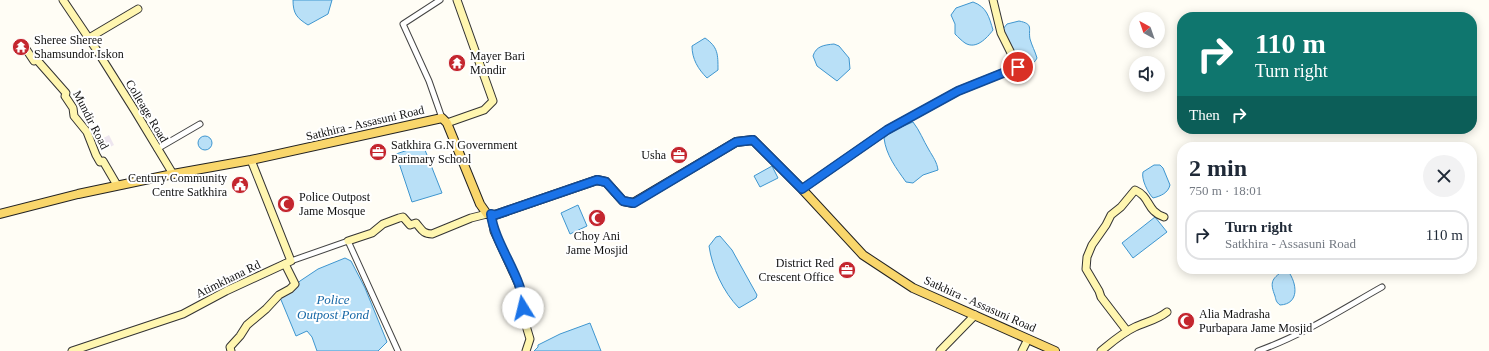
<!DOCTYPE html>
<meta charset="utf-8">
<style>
body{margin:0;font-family:Georgia,serif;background:#f2f2f3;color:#1f2937;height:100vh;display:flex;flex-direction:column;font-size:15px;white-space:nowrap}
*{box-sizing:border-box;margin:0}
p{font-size:13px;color:#747a83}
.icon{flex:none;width:22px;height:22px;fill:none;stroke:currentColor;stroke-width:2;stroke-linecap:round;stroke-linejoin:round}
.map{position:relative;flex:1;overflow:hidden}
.drawer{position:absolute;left:1177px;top:142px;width:300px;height:132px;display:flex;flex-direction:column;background:#fff;border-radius:16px;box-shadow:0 2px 10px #0003}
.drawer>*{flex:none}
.top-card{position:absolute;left:1177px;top:12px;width:300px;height:122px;border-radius:16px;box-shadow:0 2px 10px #0003;background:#0f766e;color:#fff;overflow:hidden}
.needle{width:26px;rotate:320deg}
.controls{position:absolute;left:1129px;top:12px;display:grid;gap:8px}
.controls a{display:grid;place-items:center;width:36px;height:36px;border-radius:50%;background:#fff;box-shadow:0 2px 10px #0003;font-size:20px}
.pin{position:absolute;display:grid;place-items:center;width:34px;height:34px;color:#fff;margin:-17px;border:2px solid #fff;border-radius:50%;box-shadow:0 1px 4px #0007}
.me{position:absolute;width:44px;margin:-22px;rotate:351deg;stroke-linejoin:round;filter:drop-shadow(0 0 3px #0008)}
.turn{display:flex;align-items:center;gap:14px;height:84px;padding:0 12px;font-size:18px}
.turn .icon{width:52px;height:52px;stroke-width:2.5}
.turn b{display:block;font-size:28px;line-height:34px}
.then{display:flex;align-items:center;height:38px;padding:0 12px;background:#0003;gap:8px;font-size:15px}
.round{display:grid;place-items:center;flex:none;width:42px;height:42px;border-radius:21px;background:#f2f2f3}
.headline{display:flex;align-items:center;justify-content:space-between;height:68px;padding:0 12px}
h1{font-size:24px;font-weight:800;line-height:30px}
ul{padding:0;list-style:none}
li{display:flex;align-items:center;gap:12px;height:50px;margin:0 8px 6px;padding:0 4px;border:2px solid #e0e1e3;border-radius:16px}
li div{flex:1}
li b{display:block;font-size:15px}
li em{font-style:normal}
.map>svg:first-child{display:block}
.industrial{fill:#eee6ef}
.water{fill:#b9e0f7;stroke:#3f96cf}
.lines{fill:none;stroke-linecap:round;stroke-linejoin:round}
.street-casing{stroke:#444;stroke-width:7}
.secondary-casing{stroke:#333;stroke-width:9}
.primary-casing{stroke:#222;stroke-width:10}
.street{stroke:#fff;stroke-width:5}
.secondary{stroke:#fff6b0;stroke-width:7}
.primary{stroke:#f9d66b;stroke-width:8}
.route-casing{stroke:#114b97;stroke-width:10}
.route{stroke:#1a73e8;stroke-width:7}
.labels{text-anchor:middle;stroke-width:4;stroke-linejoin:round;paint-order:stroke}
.poi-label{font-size:12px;fill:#111;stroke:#fff;text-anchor:start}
.street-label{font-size:12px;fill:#111;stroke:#fff}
.water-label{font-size:13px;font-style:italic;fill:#1768a6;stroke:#fff}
</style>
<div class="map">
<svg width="1489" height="351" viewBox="0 0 1489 351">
<rect width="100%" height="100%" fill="#fffdf5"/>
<polygon class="industrial" points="109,135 114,145 104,150 100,140"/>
<g class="water">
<path d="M293 0H332L328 14 308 25C297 18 293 14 293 0Z"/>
<path d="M973 2C987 7 989 17 993 30 987 38 976 50 965 43 962 41 958 37 955 34V24L951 15 956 8Z"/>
<path d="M1019 21C1034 24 1028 28 1030 39 1032 46 1035 51 1037 58 1034 65 1026 67 1020 63L1005 38 1003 29 1007 24Z"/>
<path d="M705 38C718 47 718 54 718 70L707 78C698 69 692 59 692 46Z"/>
<path d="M834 44 839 46 849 58 850 69 837 81 817 66 813 56C816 46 824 45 834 44Z"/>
<path d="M913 122C920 131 923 140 929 150 933 157 937 162 938 170L923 175 913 183 906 182C896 168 886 155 884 138L894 130Z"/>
<circle cx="205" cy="143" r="7"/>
<polygon points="423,145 442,193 412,202 396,154"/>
<path d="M1154 165H1160L1163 168 1170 185C1168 193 1161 196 1153 198 1148 193 1141 179 1143 172Z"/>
<polygon points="772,166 778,178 760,187 754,176"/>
<polygon points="578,205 587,226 570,234 561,213"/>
<polygon points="1155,217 1167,232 1133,258 1122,243"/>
<path d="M720 236 732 250 757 295 756 298 739 308C723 292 712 267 709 246L716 237Z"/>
<polygon points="345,258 351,261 365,288 387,342 378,351 317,351 312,337 307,331 296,336 279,295 293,288 300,281 318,269"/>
<path d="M1283 271H1288C1297 283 1300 304 1280 305 1276 302 1276 300 1275 296 1270 283 1271 279 1283 271Z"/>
<polygon points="590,323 601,351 534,351 538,347 538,345 560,334"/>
</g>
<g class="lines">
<defs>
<g id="street">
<polyline points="440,0 403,24 429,81 442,118"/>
<polyline points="157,149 200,124"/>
<polyline points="291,261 348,241 398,351"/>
<path d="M1258 351C1303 335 1341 310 1382 287"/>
</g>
<g id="secondary">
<polyline points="63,0 96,49 135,111 173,174"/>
<polyline points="89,38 138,9"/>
<polyline points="26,49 34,61 37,60 66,93 65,96 73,108 74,116 87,132 96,155 100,162 103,161 117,185"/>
<polyline points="447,123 484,110 493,101 457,0"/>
<polyline points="802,189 887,130 958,91 1018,67 1001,33 993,0"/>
<polyline points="491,214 494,231 518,283 523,299 524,319 530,339 526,351"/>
<path d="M348 241 372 233 383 224 399 218 403 217 410 225 416 223C422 230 423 234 432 234L471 218 487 214"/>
<path d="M1127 331 1101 297 1099 291 1086 269 1087 257 1092 245 1106 225 1111 215 1121 207 1135 190C1151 197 1146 211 1164 217"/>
<polyline points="72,351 183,314 226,291 291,261 251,160"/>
<polyline points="231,351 230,347 240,336 247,325 266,309 279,295 290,289 295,284 285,264"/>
<polyline points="940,351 975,315"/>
<polyline points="1022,351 1028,339"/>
<path d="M1101 351C1112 342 1122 333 1135 327 1146 322 1157 320 1167 312"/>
</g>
<polyline id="primary" points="0,214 78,194 173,174 251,160 442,118 447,123 480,204 487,214 495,215 597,180 606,182 623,201 633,203 736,142 753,140 802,189 863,255 913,288 1055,351"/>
</defs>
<use href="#street" class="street-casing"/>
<use href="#secondary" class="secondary-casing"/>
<use href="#primary" class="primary-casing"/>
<use href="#street" class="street"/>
<use href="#secondary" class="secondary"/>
<use href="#primary" class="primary"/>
</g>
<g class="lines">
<defs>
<path id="route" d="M523 308C526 282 494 244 491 214L495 215 597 180 606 182 623 201 634 203 736 142 753 140 802 189 887 130 958 91 1018 67"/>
</defs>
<use href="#route" class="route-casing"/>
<use href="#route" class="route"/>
</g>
<defs>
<symbol id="temple-disc" viewBox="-11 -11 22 22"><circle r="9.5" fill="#c4262e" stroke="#fff"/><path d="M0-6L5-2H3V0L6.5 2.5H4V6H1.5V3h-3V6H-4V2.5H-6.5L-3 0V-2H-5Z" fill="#fff"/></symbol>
<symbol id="office-disc" viewBox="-11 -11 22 22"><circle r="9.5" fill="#c4262e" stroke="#fff"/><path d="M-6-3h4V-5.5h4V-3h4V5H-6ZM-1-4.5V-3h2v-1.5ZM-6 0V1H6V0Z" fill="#fff"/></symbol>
<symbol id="civic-disc" viewBox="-11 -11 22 22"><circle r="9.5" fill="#c4262e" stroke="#fff"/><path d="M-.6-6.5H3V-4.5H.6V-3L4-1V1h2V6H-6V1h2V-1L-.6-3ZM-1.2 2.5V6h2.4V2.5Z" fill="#fff"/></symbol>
<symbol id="mosque-disc" viewBox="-11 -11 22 22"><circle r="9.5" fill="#c4262e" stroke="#fff"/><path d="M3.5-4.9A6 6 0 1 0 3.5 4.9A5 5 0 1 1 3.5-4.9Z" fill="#fff"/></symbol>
</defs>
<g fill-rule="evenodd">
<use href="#temple-disc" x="11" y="37" width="20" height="20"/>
<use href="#temple-disc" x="447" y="53" width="20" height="20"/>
<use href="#office-disc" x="368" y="142" width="20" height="20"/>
<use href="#office-disc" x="669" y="145" width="20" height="20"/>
<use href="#civic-disc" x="230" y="175" width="20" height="20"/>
<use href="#mosque-disc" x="276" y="194" width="20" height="20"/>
<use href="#mosque-disc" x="587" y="208" width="20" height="20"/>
<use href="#office-disc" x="837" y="260" width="20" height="20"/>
<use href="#mosque-disc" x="1176" y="311" width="20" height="20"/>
</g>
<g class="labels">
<g class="poi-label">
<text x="34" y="44">Sheree Sheree<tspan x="34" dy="14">Shamsundor Iskon</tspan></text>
<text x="470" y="60">Mayer Bari<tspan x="470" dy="14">Mondir</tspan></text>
<text x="391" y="149">Satkhira G.N Government<tspan x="391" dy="14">Parimary School</tspan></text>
<text x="666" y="159" text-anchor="end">Usha</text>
<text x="227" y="182" text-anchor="end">Century Community<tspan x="227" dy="14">Centre Satkhira</tspan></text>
<text x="299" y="201">Police Outpost<tspan x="299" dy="14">Jame Mosque</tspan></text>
<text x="597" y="240" text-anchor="middle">Choy Ani<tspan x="597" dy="14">Jame Mosjid</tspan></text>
<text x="834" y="267" text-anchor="end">District Red<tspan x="834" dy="14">Crescent Office</tspan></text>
<text x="1199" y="318">Alia Madrasha<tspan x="1199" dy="14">Purbapara Jame Mosjid</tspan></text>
</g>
<g class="street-label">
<text transform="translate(147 111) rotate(59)" y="4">Colleage Road</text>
<text transform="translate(91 120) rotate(63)" y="4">Mundir Road</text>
<text transform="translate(365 123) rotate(-13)" y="4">Satkhira - Assasuni Road</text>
<text transform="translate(228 279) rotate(-26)" y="4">Atimkhana Rd</text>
<text transform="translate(980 304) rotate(24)" y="4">Satkhira - Assasuni Road</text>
</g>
<g class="water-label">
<text x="333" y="304">Police<tspan x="333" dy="15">Outpost Pond</tspan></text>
</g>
</g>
</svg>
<div class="controls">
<a><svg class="needle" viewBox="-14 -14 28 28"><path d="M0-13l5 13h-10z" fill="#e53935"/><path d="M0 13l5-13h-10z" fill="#747a83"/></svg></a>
<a><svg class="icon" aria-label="sound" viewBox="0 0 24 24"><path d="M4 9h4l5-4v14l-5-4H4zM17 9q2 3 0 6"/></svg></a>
</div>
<div class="pin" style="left:1018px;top:67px;background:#d93025"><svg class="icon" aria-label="arrive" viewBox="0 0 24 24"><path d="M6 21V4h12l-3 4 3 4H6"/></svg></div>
<svg class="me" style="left:523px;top:308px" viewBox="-20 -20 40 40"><circle r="19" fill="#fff"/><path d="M0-13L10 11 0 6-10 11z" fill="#1a73e8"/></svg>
<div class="top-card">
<div class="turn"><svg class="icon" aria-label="right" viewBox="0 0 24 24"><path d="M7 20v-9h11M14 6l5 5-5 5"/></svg><div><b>110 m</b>Turn right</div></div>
<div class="then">Then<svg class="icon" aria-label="right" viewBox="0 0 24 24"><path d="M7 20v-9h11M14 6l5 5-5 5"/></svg></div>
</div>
<section class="drawer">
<div class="headline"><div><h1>2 min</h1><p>750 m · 18:01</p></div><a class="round"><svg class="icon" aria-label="close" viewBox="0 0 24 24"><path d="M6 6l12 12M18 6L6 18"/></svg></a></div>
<ul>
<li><svg class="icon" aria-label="right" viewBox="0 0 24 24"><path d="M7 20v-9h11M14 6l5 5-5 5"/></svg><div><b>Turn right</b><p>Satkhira - Assasuni Road</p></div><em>110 m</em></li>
</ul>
</section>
</div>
